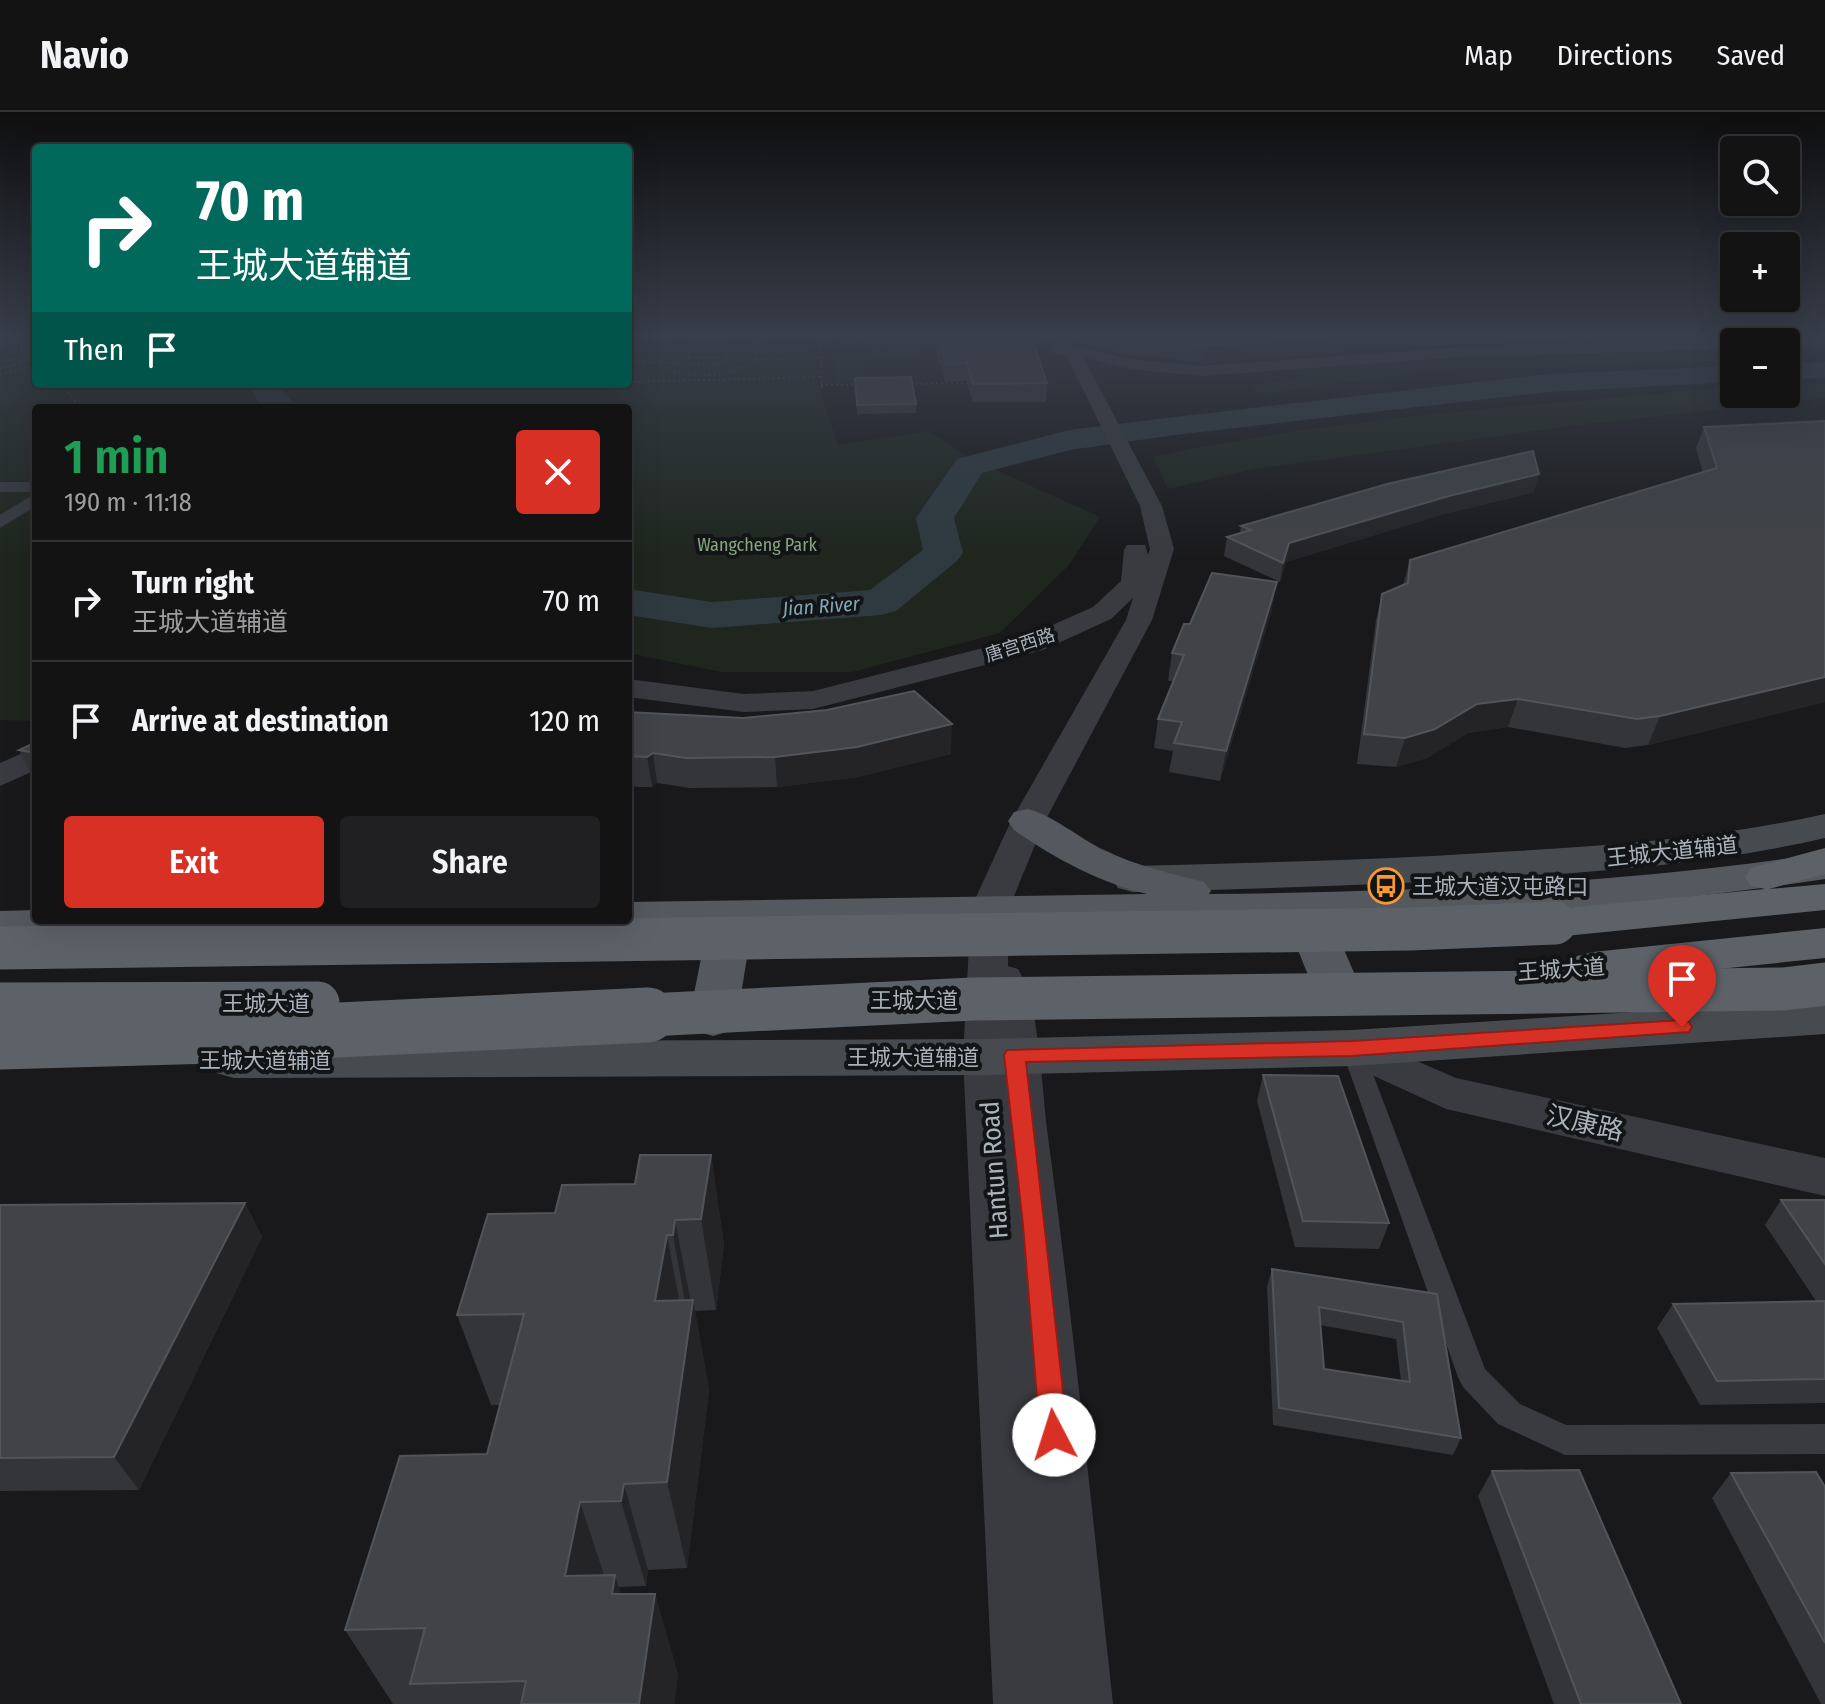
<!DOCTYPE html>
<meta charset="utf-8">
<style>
body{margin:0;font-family:"Fira Sans Condensed","Noto Sans SC",sans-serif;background:#202022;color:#f1f3f6;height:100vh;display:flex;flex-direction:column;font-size:30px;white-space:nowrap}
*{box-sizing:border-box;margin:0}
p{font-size:26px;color:#9d9ea0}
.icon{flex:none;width:44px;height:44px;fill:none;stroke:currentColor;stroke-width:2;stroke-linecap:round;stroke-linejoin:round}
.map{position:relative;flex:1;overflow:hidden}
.details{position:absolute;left:32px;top:292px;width:600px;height:520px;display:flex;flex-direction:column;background:#131314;border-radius:8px;box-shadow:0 8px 32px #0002,0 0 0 2px #323234}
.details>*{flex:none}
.banner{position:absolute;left:32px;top:32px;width:600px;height:244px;border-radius:8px;box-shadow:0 8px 32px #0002,0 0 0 2px #323234;background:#00695c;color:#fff;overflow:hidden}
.tools{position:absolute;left:1720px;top:24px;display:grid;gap:16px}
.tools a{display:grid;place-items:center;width:80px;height:80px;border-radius:8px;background:#131314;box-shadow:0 8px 32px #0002,0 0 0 2px #323234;font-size:40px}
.pin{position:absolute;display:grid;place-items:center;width:68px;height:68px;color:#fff;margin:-82px -34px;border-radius:50% 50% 50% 0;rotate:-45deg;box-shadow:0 0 8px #0007}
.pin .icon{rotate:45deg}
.me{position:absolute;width:88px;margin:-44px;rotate:355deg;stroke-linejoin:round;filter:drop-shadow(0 0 6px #0008)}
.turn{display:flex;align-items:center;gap:28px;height:168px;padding:0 32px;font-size:36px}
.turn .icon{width:104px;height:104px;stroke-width:2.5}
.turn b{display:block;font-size:56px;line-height:68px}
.then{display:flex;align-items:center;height:76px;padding:0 32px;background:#0003;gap:16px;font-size:30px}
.round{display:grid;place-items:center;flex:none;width:84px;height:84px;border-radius:8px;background:#202022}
.headline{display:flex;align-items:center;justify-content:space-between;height:136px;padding:0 32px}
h1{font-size:48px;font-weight:600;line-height:60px;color:#1e9e55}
.primary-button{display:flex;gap:16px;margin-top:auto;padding:16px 32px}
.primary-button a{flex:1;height:92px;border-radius:8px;background:#d93025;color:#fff;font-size:32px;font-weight:600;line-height:92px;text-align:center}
.primary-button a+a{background:#202022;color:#f1f3f6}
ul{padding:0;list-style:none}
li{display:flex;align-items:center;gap:24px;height:120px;padding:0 32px;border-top:2px solid #323234}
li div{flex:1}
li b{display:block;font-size:30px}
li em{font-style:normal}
header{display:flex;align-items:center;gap:48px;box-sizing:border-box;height:112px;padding:0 40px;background:#131314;border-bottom:2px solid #323234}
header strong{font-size:38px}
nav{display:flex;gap:44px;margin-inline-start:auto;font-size:28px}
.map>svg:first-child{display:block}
.green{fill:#1e261e}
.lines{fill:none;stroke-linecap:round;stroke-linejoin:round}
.river{fill:#2e3a40;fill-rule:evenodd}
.path{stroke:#3f4347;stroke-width:2;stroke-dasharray:2 3;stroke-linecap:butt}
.service{fill:#393b40;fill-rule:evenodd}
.pedestrian{fill:#393b40;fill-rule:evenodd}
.minor{fill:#393b40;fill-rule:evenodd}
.secondary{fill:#474b50;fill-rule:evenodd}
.primary{fill:#55595f;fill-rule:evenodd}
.trunk{fill:#5d6268;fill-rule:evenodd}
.trunk-bridge-far1{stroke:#5d6268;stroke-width:43}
.trunk-bridge{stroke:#5d6268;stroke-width:55}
.wall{fill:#343539;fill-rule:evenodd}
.shaded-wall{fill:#242427}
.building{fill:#414347;stroke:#515459;stroke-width:2;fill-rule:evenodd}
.route{fill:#d93025;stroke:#8d1f18;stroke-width:2}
.labels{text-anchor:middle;stroke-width:8;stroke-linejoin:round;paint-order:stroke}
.far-park-label{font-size:18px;fill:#85a681;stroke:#131416}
.far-street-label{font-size:18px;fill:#abb2bb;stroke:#131416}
.far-water-label{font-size:20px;font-style:italic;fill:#81a6b6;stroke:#131416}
.street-label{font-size:22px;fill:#abb2bb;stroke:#131416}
.poi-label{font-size:22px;fill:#abb2bb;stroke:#131416;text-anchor:start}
.near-street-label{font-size:26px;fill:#abb2bb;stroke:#131416}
</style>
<header>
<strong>Navio</strong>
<nav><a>Map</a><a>Directions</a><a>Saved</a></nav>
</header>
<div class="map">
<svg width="1825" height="1592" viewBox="0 0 1825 1592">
<rect width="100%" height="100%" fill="#19191b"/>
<g class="green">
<polygon points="0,224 36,224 36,272 628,272 628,224 815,224 816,266 838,333 929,319 967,345 1100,405 1069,453 1000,521 852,560 721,560 628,541 628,296 36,296 36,609 0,608"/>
<polygon points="921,236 924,246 872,247 861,250 862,262 876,265 877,269 837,270 834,238"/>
<polygon points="1734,236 1734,248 1538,257 1457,256 1263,282 1249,274 1301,266 1291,259 1380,250 1460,250 1463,243"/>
<path d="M1825 271V286L1587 312 1255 357 1168 377 1153 345C1343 303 1540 294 1734 275V282H1786V272Z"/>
</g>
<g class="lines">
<g class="river">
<polygon points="1825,250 1825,266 1786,268 1786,252"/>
<polygon points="1734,254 1734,270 1548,280 1175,323 1070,338 982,361 954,406 963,441 957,449 896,499 881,503 712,516 628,503 628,477 712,490 870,478 923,438 916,406 957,347 1069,318 1175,305 1548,262"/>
<polygon points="248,272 276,272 298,296 262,296"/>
</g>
<g class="path">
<path d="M665 224 660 254C690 266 730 268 756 247L757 224"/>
<polyline points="820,224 822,278"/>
<polyline points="693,226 727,225"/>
<polyline points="0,229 36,230"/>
<polyline points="820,233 939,231"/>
<polyline points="0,234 25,236 33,242 20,251 0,257"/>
<polyline points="5,242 36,236"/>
<polyline points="688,245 725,245"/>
<polyline points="688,247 693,225"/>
<polyline points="3,248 36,248"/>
<polyline points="726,248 821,246"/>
<polyline points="628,249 715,253 726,248 727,224"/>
<polyline points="0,263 36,253"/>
<polyline points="628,270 821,265"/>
<polyline points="62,272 79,294 76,296"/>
<polyline points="906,272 972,271"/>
<polyline points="821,273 860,272"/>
</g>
<g class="service">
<polygon points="1559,224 1570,224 1590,237 1583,239"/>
<polygon points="1780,224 1796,224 1813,230 1809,233"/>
<polygon points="1352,928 1360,930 1363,936 1485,1257 1520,1292 1566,1313 1825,1312 1825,1342 1565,1343 1498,1312 1463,1275 1458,1265 1341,936 1344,930"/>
</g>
<g class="pedestrian">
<rect x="0" y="370" width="36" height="10"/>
<polygon points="36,381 36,394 0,416 0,403"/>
</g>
<g class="minor">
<path d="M1047 224H1064L1072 233 1130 247 1202 254 1461 235 1734 227 1741 230H1734V237L1461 245 1202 264 1130 257 1083 245 1162 394 1174 437 1152 508 1045 709 1009 796 1008 854 1018 857C1039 889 1042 977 1047 1017 1073 1208 1092 1400 1113 1592H993L963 945 971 796 1011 709 1126 508 1133 486 1111 507 1043 538 813 597 744 600 628 585V567L744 582 813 579 1023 526 1093 495 1121 469 1124 438 1127 433H1145L1148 443 1150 437 1140 394 1071 253 1062 242 1050 240 1048 237 1054 233Z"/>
<polygon points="1825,225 1825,235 1786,236 1786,230 1779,230 1786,226"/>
<polygon points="36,635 36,658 0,674 0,651"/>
<polygon points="1352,921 1456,966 1825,1046 1825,1084 1446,997 1337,947 1330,936 1337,925"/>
</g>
<g class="secondary">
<path d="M1825 702V726C1717 751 1609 759 1499 766 1377 773 1255 777 1133 780L1118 776 1112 767 1118 758 1133 754C1255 751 1377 748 1499 740 1609 734 1717 726 1825 702Z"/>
<polygon points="1825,888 1825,922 1352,954 985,963 234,966 216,961 209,948 216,935 234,930 985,927 1352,918"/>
</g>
<g class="primary">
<path d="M1028 697C1055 704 1078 726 1104 738 1136 754 1170 761 1204 770L1211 779 1209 782C1416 780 1620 772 1825 741V767C1661 792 1497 804 1331 808L1366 888 1359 899 1342 904 1325 899 1318 888 1286 808 991 810 752 815 737 907 730 919 713 924 696 919 689 907 707 816 628 818 612 814 608 808H628V790L1147 782C1097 769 1056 747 1014 718L1008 709 1014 700Z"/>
<polygon points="36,798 36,808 368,808 362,818 346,822 0,827 0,799"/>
</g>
<g class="trunk">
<polygon points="1825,736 1825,762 1769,777 1825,772 1825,798 1555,825 1539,821 1533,811 1539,801 1555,797 1765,777 1751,774 1745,765 1751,756"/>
<polygon points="1825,816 1825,846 1593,870 1577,866 1570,855 1577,844 1593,840"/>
</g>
<g class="trunk-bridge-far1">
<polyline points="0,836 1410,817 1555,811"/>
<polyline points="0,892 318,891"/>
<polyline points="607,905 973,887 1783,877 1825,872"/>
</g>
<polyline class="trunk-bridge" points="0,930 214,924 648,903"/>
</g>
<g class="wall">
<polygon points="932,224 1048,224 1047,230 1033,231 1047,271 1046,290 973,290 966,269 945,270"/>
<polygon points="1068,224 1563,224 1561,229 1414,234 1202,251 1148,243 1130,244 1090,234 1071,228"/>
<polygon points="1576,224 1777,224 1582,228"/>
<polygon points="855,266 916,292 916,301 857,302"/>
<polygon points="1825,309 1825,590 1648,633 1625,636 1508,615 1468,621 1427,646 1396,655 1357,652 1376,508 1382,482 1403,473 1410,448 1703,361 1696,336 1704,315"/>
<polygon points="1534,380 1444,402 1286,450 1280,470 1224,444 1227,425 1240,421 1241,414"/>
<polygon points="1272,497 1220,669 1169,660 1173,639 1154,636 1158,607 1173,569 1168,569 1172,541 1190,512"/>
<polygon points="628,600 951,642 858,665 777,675 690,676 657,671 652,675 637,675 628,673"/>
<polygon points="36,630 36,669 34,668 19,638"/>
<polygon points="1263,963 1389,1111 1379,1137 1295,1135 1257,989"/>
<polygon points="711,1043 724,1133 716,1198 695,1199 709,1278 687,1456 648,1458 646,1474 619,1475 621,1482 655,1482 678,1563 674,1592 393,1592 345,1518 487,1342 500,1293 491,1293 457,1203 555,1101"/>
<polygon points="1781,1088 1825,1088 1825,1291 1700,1293 1657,1216 1673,1192 1816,1189 1765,1113"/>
<polygon points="245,1091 262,1125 139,1378 0,1379 0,1093"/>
<path d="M1272 1157 1437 1182 1461 1326 1453 1343 1273 1313 1267 1175ZM1320 1213 1396 1227 1401 1269 1324 1257Z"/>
<polygon points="1492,1359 1681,1592 1554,1592 1478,1384"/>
<polygon points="1731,1361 1825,1375 1825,1592 1821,1592 1712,1386"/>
</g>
<g class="shaded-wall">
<polygon points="1027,224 1048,224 1047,230 1027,231"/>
<polygon points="1325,224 1416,224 1414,234 1202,251 1204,234"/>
<polygon points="1539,362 1534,380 1444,402 1286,450 1280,470 1283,451 1289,431 1449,384"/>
<polygon points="1277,470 1272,497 1220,669 1226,639"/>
<polygon points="1825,565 1825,590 1648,633 1660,604"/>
<polygon points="1518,587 1508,615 1468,621 1427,646 1396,655 1405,626 1477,592"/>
<polygon points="952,612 951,642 858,665 777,675 775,645"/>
<polygon points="653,641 657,671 652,675 647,645"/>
<polygon points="711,1043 724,1133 716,1198 701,1107"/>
<polygon points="245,1091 262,1125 139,1378 114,1345"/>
<polygon points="675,1108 692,1196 693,1188 709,1278 687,1456 667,1370 689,1212 673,1123"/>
<polygon points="667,1123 684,1214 655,1189"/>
<polygon points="624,1372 648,1458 646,1474 621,1389"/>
<polygon points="580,1390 608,1475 565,1464"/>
<polygon points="615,1463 641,1545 612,1482"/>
<polygon points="655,1482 678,1563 674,1592 639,1592"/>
</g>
<g class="building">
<polygon points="937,224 1031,224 1047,271 973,272 967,251 946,252"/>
<polygon points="1121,224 1325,224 1204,234 1150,226 1132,227"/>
<polygon points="911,265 916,292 857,293 855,266"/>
<polygon points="1825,309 1825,565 1660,604 1637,607 1518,587 1477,592 1435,617 1405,626 1364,622 1382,482 1408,471 1410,448 1717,356 1704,315"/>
<polygon points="1533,339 1539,362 1449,384 1289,431 1283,451 1227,425 1251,418 1241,414 1387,372"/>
<polygon points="1212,461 1277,470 1226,639 1174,631 1182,610 1158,607 1184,543 1172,541 1184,512 1190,512"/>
<polygon points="914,579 952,612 857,635 775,645 686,646 653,641 647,645 628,644 628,600 743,606 827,598"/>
<polygon points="36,630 36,641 19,638"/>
<polygon points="1263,963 1338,964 1389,1111 1303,1109"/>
<polygon points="640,1043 711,1043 701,1107 675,1108 673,1123 667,1123 655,1189 693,1188 667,1370 624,1372 621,1389 580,1390 565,1464 615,1463 612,1482 655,1482 639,1592 521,1592 526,1569 410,1572 425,1516 345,1518 400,1344 487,1342 524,1202 457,1203 488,1102 555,1101 562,1073 635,1072"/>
<polygon points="1781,1088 1825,1088 1825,1152"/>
<polygon points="245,1091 114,1345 0,1346 0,1093"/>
<path d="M1272 1157 1437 1182 1461 1326 1279 1296ZM1319 1195 1403 1210 1410 1270 1324 1257Z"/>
<polygon points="1825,1189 1825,1267 1717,1269 1673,1192"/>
<polygon points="1579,1358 1681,1592 1581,1592 1492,1359"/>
<polygon points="1816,1360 1825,1375 1825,1531 1731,1361"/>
</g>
<linearGradient id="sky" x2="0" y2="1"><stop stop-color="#0e0e0f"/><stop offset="0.5" stop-color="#383e4a"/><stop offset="1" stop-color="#383e4a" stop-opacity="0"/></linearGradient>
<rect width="1825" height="447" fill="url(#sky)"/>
<polygon class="route" points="1682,908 1689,910 1692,915 1689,920 1352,944 1026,950 1068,1323 1064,1332 1054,1336 1044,1332 1040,1323 1023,1113 1004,943 1007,938 1352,929"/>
<defs>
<symbol id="bus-ring" viewBox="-11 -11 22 22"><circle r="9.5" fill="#131416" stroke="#f79834" stroke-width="1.5"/><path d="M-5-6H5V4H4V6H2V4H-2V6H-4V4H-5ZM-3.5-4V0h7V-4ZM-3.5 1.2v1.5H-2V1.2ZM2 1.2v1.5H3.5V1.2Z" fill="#f79834"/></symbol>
</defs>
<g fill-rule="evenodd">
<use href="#bus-ring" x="1366" y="754" width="40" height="40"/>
</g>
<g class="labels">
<g class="far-park-label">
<text x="757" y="439">Wangcheng Park</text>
</g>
<g class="far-street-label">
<text transform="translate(1020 533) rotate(-18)" y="6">唐宫西路</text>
</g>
<g class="far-water-label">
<text transform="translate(821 494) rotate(-4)" y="7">Jian River</text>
</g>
<g class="street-label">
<text transform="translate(1672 739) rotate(-6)" y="8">王城大道辅道</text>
<text transform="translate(1561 857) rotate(-4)" y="8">王城大道</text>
<text x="914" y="896">王城大道</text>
<text x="266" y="899">王城大道</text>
<text x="913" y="953">王城大道辅道</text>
<text x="265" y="956">王城大道辅道</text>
</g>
<g class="poi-label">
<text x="1412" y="782">王城大道汉屯路口</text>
</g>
<g class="near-street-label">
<text transform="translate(1585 1011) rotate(13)" y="9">汉康路</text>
<text transform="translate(994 1058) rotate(-94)" y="9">Hantun Road</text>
</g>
</g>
</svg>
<div class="tools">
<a><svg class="icon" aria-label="search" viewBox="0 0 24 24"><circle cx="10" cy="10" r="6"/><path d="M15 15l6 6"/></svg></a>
<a>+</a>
<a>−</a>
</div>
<div class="pin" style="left:1682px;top:915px;background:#d93025"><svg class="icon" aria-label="arrive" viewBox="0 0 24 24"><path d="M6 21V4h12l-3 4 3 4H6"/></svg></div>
<svg class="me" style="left:1054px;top:1323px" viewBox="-20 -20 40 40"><circle r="19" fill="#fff"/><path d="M0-13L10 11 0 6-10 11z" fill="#d93025"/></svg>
<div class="banner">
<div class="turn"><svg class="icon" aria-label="right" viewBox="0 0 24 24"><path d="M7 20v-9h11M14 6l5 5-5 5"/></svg><div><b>70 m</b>王城大道辅道</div></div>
<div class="then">Then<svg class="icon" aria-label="arrive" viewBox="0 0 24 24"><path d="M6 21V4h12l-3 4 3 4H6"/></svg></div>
</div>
<section class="details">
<div class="headline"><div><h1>1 min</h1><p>190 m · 11:18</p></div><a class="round" style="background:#d93025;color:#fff"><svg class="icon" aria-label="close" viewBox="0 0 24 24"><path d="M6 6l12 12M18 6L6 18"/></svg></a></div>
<ul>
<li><svg class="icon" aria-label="right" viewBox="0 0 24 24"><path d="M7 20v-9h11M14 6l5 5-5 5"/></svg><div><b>Turn right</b><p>王城大道辅道</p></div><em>70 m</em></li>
<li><svg class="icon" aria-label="arrive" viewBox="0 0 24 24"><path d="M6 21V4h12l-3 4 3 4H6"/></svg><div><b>Arrive at destination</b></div><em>120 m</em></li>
</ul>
<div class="primary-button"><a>Exit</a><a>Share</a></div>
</section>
</div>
